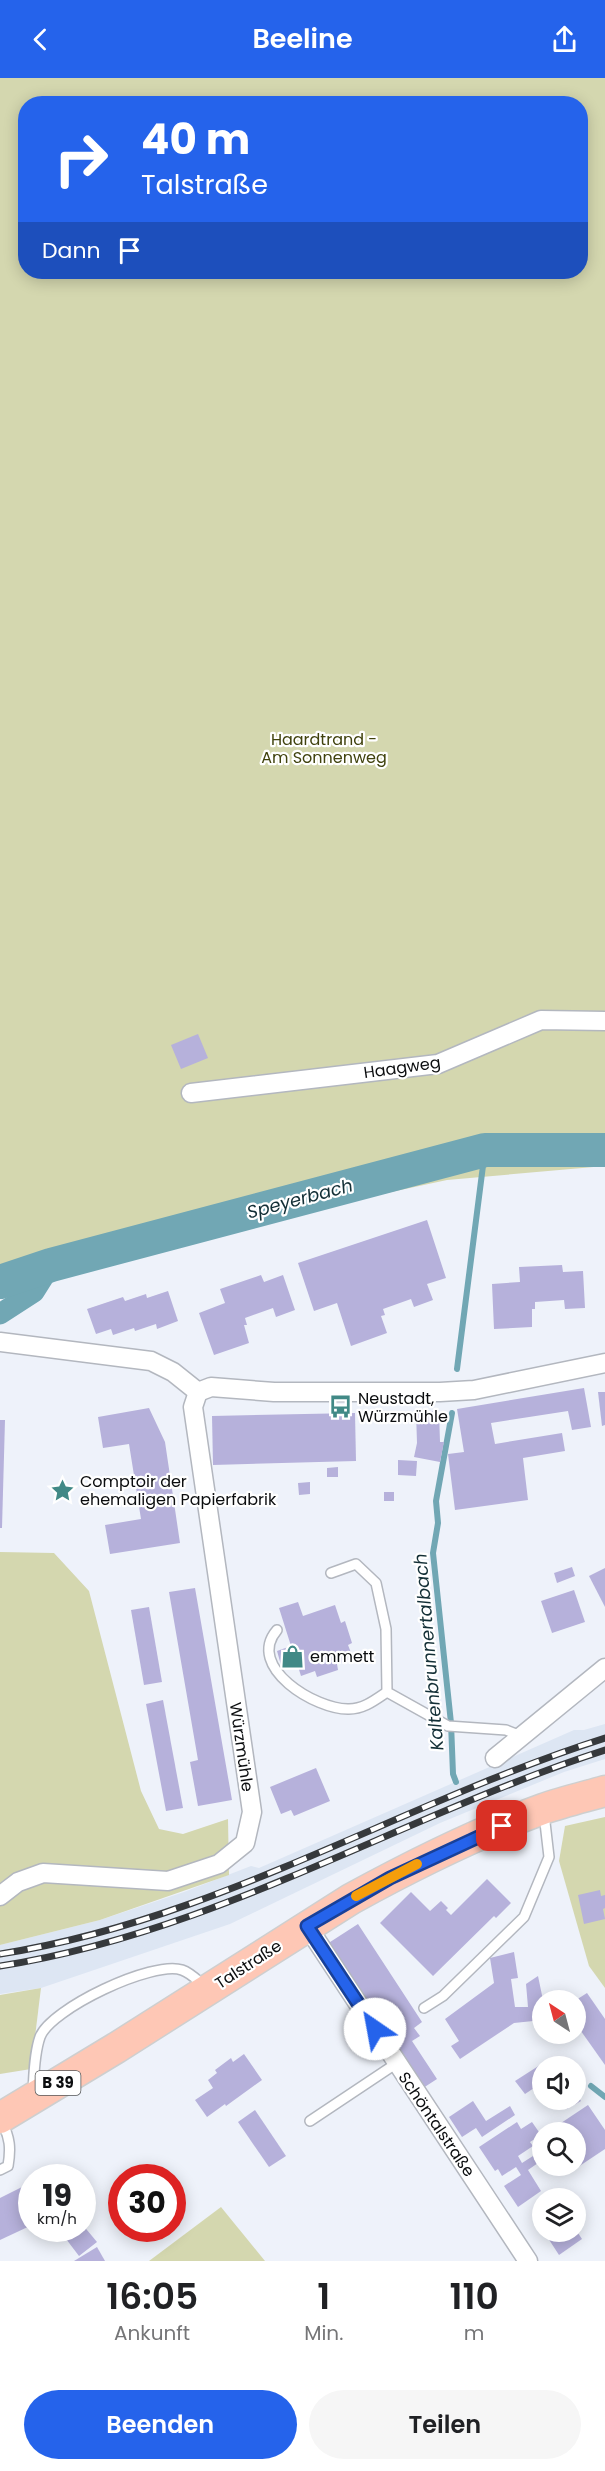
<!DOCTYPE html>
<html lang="de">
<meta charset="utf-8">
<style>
body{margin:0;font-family:Poppins,sans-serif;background:#f6f6f6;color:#202124;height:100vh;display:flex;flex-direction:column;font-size:22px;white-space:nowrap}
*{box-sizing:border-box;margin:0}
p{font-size:20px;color:#757577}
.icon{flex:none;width:33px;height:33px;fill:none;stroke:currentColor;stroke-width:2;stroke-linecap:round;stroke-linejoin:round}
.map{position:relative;height:2183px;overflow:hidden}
.side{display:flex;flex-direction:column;background:#fff;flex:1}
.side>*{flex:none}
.banner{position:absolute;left:18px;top:18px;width:570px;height:183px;border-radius:24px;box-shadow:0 3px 15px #0003;background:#2563eb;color:#fff;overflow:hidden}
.needle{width:39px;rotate:324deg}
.tools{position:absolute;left:532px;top:1912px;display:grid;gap:12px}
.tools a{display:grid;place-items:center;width:54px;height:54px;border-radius:50%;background:#fff;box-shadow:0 3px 15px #0003;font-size:30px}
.speed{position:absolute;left:18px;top:2086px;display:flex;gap:12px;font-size:30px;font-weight:700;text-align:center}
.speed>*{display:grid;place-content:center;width:78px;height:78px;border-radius:50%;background:#fff;box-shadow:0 3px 15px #0003;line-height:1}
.speed small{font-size:15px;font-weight:400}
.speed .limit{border:9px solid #d22;background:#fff;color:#111}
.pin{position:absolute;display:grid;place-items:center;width:51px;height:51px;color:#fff;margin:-26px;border-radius:12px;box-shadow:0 3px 9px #0006}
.me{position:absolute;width:66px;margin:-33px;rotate:327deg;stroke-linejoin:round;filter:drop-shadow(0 0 4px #0008)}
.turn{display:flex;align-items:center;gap:21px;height:126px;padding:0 24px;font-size:27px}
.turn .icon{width:78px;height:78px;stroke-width:2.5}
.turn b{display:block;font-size:42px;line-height:51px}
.then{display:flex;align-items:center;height:57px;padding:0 24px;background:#0003;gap:12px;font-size:22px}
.eta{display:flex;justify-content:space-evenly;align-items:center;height:102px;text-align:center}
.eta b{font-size:36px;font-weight:600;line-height:42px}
.cta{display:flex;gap:12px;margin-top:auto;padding:12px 24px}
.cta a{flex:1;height:69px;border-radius:36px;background:#2563eb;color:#fff;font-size:24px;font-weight:600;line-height:69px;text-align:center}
.cta a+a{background:#f6f6f6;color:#202124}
header{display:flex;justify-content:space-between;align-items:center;height:78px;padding:0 24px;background:#2563eb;color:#fff;font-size:27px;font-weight:600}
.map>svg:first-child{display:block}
.built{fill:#dde6f3}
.green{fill:#d4d7af;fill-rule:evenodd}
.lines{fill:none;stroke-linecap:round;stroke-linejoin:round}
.stream{stroke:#71a7b4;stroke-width:6}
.canal{stroke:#71a7b4;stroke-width:21}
.river{stroke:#71a7b4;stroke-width:34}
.building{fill:#b6b1db}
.lane-casing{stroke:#b3b7bf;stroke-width:12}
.street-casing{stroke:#b3b7bf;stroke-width:21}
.primary-casing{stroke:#cecfcf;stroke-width:33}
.lane{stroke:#fff;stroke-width:9}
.street{stroke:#fff;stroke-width:18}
.primary{stroke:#fec7b5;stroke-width:30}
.rail-casing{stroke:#36393c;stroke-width:7}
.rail{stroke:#fff;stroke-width:4.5;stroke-dasharray:14;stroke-linecap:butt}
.route-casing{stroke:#184099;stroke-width:15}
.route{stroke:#2563eb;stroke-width:10}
.slow{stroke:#f59e0b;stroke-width:10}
.labels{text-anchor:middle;stroke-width:4.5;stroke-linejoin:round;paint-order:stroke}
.shield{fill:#fff;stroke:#545657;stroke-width:1.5}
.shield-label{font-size:15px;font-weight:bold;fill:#0b0d0f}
.park-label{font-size:16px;fill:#40420d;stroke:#fff}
.street-label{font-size:16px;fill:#0b0d0f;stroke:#fff}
.poi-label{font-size:16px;fill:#0b0d0f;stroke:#fff;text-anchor:start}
.water-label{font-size:18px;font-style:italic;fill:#132f36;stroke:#fff}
</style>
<header><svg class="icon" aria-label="back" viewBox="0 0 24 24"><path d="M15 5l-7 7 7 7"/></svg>Beeline<svg class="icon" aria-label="share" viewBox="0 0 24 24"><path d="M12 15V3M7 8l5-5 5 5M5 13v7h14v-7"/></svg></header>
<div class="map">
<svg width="605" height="2183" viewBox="0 0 605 2183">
<rect width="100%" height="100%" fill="#eef2fa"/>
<polygon class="built" points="605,1646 605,1681 564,1694 440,1745 230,1846 41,1910 0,1916 0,1867 100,1842 184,1814 251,1788 259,1790 574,1652 584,1652"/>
<g class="green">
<path d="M0 0H605V1088L447 1102 28 1192 0 1221ZM26 26H580V194H26Z"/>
<polygon points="0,1474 54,1475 89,1513 141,1713 159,1751 183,1756 228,1741 229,1797 100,1842 0,1867"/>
<polygon points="605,1739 605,1910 589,1888 559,1783 565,1748"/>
<polygon points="41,1910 31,1991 0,1996 0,1917"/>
<polygon points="221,2129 265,2183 149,2183"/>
</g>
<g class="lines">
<g class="stream">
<polyline points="457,1291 485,1072"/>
<polyline points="452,1335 436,1423 438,1445 433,1475 451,1645 453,1696 456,1704"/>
<polyline points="591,2008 605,2019"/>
</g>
<polyline class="canal" points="0,1236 34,1214 51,1187"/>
<polyline class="river" points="0,1204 51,1187 485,1072 605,1072"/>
</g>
<g class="building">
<polygon points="198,956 208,980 181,991 171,967"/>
<polygon points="427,1142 446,1200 427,1206 433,1222 414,1229 411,1221 383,1231 385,1237 381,1238 387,1255 351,1268 337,1225 314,1233 298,1185"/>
<polygon points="562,1187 563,1194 583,1193 585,1230 565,1231 564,1222 535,1224 535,1231 532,1231 532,1249 494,1251 492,1206 520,1204 519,1189"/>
<polygon points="261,1197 264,1204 283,1197 295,1232 276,1239 273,1230 245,1240 247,1247 244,1247 249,1265 214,1277 199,1235 225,1225 220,1211"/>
<polygon points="168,1213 178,1243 157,1251 156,1246 135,1253 134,1250 113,1257 111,1251 96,1256 87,1231 123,1219 125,1223 146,1216 147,1220"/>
<polygon points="584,1310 591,1349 572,1352 568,1333 491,1345 495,1366 562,1355 565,1373 523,1380 528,1422 455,1432 448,1376 464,1374 457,1331"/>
<polygon points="598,1314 605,1314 605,1347 602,1348"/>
<polygon points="149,1330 165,1364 180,1465 110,1476 105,1447 141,1441 129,1366 103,1370 98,1339"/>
<polygon points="439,1333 440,1364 444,1364 440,1384 414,1379 417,1365 416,1334"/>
<polygon points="355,1335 356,1383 213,1387 212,1338"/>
<polygon points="0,1342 5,1342 2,1450 0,1450"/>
<polygon points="398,1382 417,1383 416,1398 398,1397"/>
<polygon points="338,1389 338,1399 327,1399 327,1390"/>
<polygon points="310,1404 310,1416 299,1417 298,1405"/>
<rect x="384" y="1414" width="10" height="9"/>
<polygon points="572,1489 575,1498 557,1505 554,1495"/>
<polygon points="605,1490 605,1529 589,1498"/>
<polygon points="195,1510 232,1722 198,1728 190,1684 198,1682 169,1514"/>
<polygon points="574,1512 585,1544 552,1555 541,1523"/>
<polygon points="298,1524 303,1538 335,1527 341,1545 345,1543 352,1565 348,1567 353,1580 337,1586 338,1592 317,1599 315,1593 301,1598 296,1582 281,1587 277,1573 291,1568 279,1530"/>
<polygon points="149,1529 162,1604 144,1607 131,1532"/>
<polygon points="163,1622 183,1730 166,1733 146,1626"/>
<polygon points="316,1690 330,1723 294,1738 291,1732 281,1736 270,1709"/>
<polygon points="487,1801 511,1825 496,1840 494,1838 433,1898 380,1845 411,1814 430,1833 441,1823 448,1830 446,1832 451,1837"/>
<polygon points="600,1812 601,1818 605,1817 605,1830 603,1831 605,1841 584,1846 578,1817"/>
<polygon points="358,1846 422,1944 414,1950 420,1958 412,1963 437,2001 420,2012 327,1866"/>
<polygon points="514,1874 518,1900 511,1901 515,1929 528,1929 526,1906 538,1898 543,1922 543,1942 514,1945 460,1981 451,1968 459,1963 445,1941 494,1905 490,1880"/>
<polygon points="587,1915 605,1941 605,1987 576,1946 576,1922"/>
<polygon points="244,1976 262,2002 226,2028 225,2026 207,2039 195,2022 213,2010 208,2002 217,1995 215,1992 231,1980 233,1984"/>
<polygon points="540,1987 543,1989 543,2008 540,2006 525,2016 515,2003"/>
<polygon points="576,2016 581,2023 567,2031 561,2022 576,2022"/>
<polygon points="473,2023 486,2043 510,2028 515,2037 482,2059 476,2050 462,2059 449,2039"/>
<polygon points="588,2027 605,2052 605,2071 578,2089 576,2055 555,2055 552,2051"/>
<polygon points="255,2032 286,2078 269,2089 238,2044"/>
<polygon points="517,2044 521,2051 532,2044 541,2057 530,2064 533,2068 518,2078 522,2085 533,2078 538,2085 528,2092 541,2113 518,2129 504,2108 521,2097 516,2089 502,2098 498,2091 495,2093 479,2069"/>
<polygon points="32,2104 32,2147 0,2162 0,2120"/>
<polygon points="82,2146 97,2164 79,2178 60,2153 53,2158 49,2151 82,2151"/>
<polygon points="34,2151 49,2151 37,2157"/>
<polygon points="576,2152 582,2161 559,2177 546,2157 550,2154 576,2154"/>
<polygon points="97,2169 105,2183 74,2183"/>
</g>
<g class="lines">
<defs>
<g id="lane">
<polyline points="331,1495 356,1486 376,1505 386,1551 387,1614 448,1648 506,1652 521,1658"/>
<path d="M277 1552C245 1589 316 1632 349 1631 364 1631 375 1622 387 1614"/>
<polyline points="424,1930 443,1918 524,1839 549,1779 544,1736"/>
<path d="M33 2014C34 1997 34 1976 40 1959 50 1931 153 1882 182 1892 191 1895 197 1902 204 1908"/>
<polyline points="310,2043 397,1985"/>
<path d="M0 2092 8 2088C11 2070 10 2060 2 2044"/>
</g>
<g id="street">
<polyline points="191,1015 438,986 541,942 605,943"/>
<polyline points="0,1264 151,1283 173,1294 198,1314"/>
<polyline points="198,1314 211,1309 274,1314 440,1314 474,1312 605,1285"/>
<polyline points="495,1680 605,1590"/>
<polyline points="0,1818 18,1804 43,1795 168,1803 219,1786 245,1765 252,1734 193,1329 198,1314"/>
<polyline points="307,1848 528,2183"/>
</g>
<path id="primary" d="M0 2040 116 1970 351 1821C413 1787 477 1755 543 1731 563 1724 584 1719 605 1713"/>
</defs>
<use href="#lane" class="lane-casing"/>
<use href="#street" class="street-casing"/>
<use href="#primary" class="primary-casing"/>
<use href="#lane" class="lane"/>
<use href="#street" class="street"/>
<use href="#primary" class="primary"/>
<defs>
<g id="rail">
<path d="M0 1876C214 1843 401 1725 605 1660"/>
<path d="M0 1888C214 1855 401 1738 605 1672"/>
</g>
</defs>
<use href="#rail" class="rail-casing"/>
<use href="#rail" class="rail"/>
</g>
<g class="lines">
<defs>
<polyline id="route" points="375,1951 307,1848 390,1800 502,1748"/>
</defs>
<use href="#route" class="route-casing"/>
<use href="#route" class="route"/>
<polyline class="slow" points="356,1818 417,1786"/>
</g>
<defs>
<symbol id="bus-bare" viewBox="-9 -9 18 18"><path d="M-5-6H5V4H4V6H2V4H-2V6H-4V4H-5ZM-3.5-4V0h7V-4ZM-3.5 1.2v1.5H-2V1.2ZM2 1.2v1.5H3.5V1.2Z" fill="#418986" stroke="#fff" stroke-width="2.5" paint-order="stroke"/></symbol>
<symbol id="sight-bare" viewBox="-9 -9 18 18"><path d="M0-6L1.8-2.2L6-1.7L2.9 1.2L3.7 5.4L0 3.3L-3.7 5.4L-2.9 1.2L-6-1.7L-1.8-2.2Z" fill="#418986" stroke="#fff" stroke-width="2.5" paint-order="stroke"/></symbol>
<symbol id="shop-bare" viewBox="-9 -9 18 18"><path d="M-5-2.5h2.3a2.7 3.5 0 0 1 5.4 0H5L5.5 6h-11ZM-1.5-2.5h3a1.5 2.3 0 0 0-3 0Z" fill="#418986" stroke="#fff" stroke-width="2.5" paint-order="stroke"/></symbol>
</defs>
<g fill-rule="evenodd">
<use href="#bus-bare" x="324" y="1312" width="33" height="33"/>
<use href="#sight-bare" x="46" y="1396" width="33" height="33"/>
<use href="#shop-bare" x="276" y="1562" width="33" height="33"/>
</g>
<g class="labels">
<rect class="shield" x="35.5" y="1993" width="45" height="24" rx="4.5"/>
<g class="shield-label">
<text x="58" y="2010">B 39</text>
</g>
<g class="park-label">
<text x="324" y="667">Haardtrand -<tspan x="324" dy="18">Am Sonnenweg</tspan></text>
</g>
<g class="street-label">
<text transform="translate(402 989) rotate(-8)" y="6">Haagweg</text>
<text transform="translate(242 1669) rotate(82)" y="6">Würzmühle</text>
<text transform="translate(248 1886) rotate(-33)" y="6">Talstraße</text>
<text transform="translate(437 2046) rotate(56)" y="6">Schöntalstraße</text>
</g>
<g class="poi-label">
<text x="358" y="1326">Neustadt,<tspan x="358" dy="18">Würzmühle</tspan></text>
<text x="80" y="1409">Comptoir der<tspan x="80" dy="18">ehemaligen Papierfabrik</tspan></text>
<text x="310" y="1584">emmett</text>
</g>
<g class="water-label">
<text transform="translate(300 1121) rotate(-15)" y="6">Speyerbach</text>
<text transform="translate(429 1574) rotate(-95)" y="6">Kaltenbrunnertalbach</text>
</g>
</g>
</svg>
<div class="tools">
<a><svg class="needle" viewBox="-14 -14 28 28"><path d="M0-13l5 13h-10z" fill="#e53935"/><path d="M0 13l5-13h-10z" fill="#757577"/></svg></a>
<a><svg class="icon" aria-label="sound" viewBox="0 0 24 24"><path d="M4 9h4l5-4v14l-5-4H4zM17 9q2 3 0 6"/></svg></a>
<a><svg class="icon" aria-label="search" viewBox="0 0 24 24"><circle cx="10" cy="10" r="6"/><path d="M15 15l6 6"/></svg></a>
<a><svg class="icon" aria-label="layers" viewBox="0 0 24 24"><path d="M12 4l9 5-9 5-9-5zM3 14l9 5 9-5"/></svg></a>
</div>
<div class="speed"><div>19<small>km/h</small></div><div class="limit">30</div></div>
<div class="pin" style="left:502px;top:1748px;background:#d93025"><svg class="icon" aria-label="arrive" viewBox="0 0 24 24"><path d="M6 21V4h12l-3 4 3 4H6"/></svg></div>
<svg class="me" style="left:375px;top:1951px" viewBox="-20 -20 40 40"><circle r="19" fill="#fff"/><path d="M0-13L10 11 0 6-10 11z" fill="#2563eb"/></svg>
<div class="banner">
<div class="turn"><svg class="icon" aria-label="right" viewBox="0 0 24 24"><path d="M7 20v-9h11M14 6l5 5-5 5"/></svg><div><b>40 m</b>Talstraße</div></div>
<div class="then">Dann<svg class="icon" aria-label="arrive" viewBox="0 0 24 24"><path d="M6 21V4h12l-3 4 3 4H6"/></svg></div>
</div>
</div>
<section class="side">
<div class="eta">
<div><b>16:05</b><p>Ankunft</p></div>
<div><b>1</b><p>Min.</p></div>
<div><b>110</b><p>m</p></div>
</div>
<div class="cta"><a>Beenden</a><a>Teilen</a></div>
</section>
